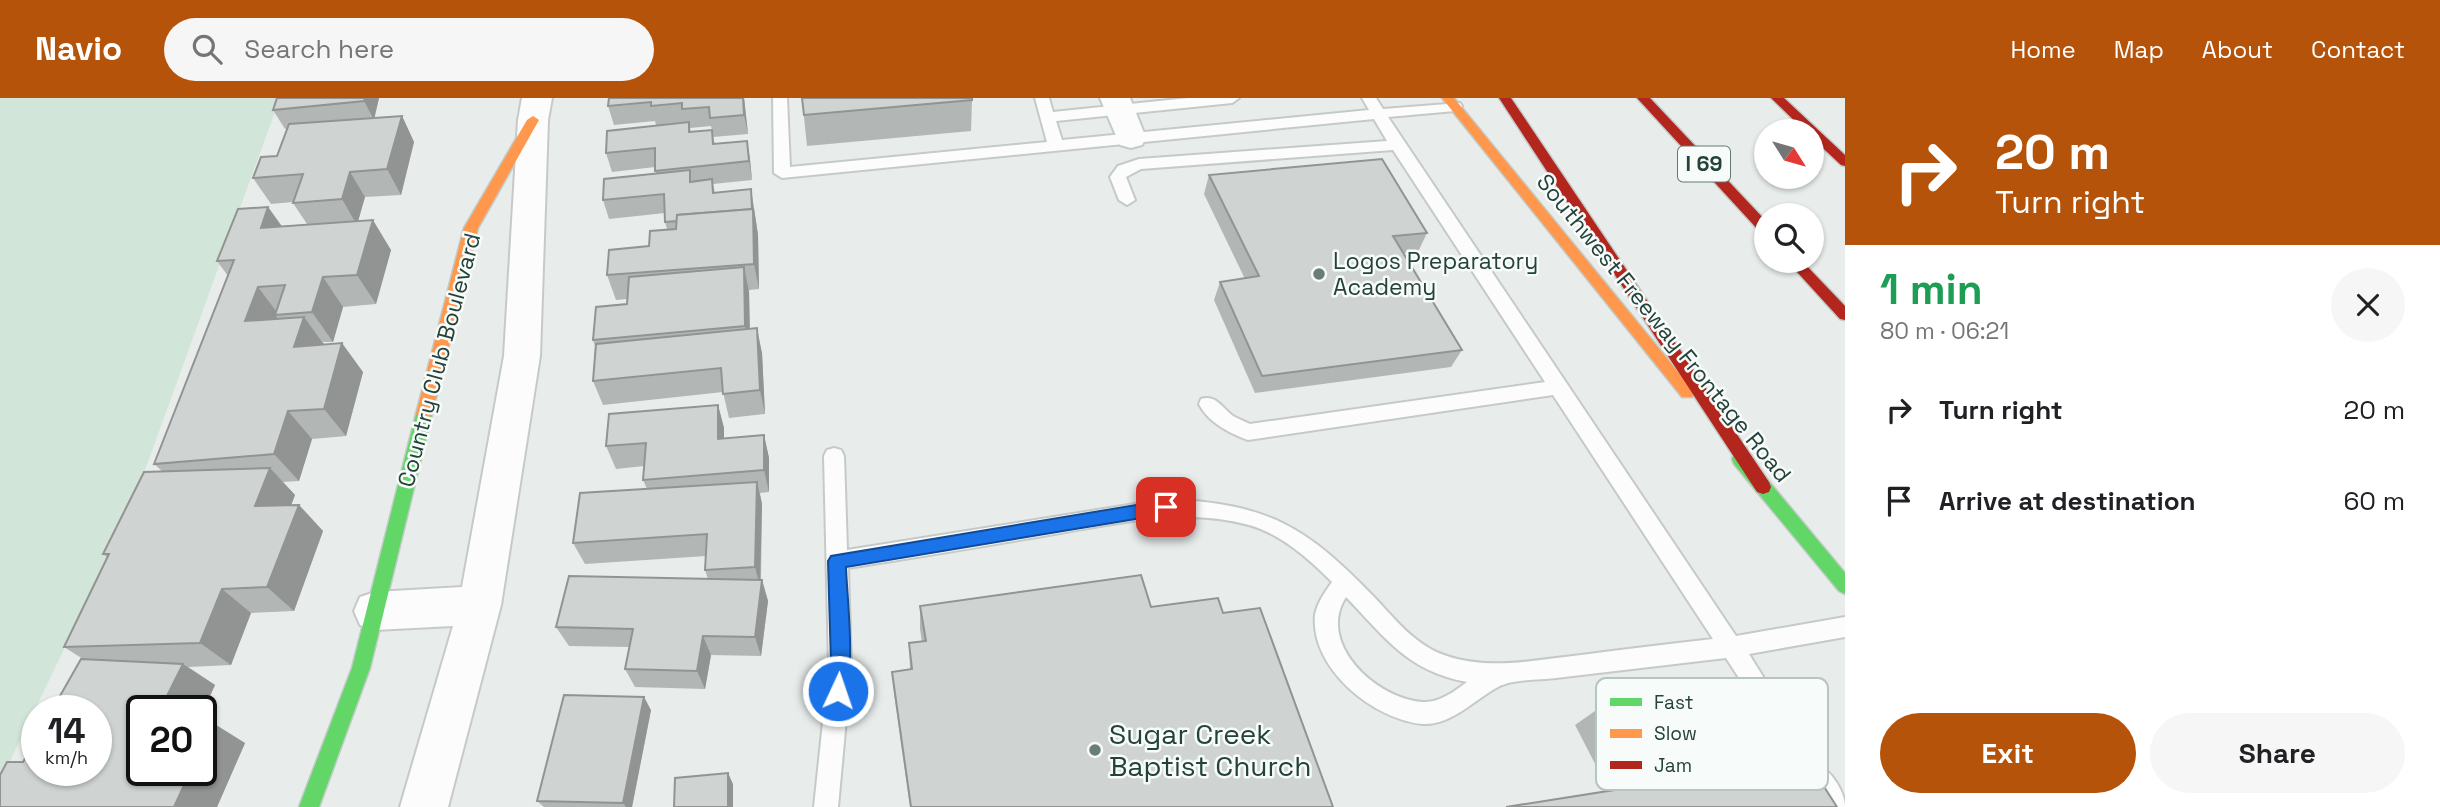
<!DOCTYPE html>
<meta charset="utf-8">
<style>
body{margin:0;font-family:"Space Grotesk",sans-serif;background:#f6f6f6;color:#202124;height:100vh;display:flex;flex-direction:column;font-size:26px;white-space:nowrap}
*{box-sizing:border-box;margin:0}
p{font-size:23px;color:#757577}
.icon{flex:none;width:38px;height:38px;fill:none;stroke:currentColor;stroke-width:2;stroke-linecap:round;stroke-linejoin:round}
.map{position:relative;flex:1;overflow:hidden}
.side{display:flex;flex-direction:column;background:#fff;width:595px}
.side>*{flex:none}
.hud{background:#b45309;color:#fff;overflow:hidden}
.needle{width:46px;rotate:127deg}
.fabs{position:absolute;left:1754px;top:21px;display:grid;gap:14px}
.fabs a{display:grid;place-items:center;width:70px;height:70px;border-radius:50%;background:#fff;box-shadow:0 2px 5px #0004;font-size:35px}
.speed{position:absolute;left:21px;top:597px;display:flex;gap:14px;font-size:35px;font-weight:700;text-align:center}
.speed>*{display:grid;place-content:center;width:91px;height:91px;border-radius:50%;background:#fff;box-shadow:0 2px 5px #0004;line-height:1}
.speed small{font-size:18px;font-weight:400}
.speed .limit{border:4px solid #111;border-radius:10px;background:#fff;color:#111}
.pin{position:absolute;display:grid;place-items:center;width:60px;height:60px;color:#fff;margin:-30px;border-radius:14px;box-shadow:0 4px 10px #0006}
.me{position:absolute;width:77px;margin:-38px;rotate:3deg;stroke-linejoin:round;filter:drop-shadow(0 0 5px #0008)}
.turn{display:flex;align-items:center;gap:24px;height:147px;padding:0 35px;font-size:32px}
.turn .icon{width:91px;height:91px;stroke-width:2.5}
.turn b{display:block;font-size:49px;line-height:60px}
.round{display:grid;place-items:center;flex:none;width:74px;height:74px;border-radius:37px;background:#f6f6f6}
.headline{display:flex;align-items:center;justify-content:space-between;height:119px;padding:0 35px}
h1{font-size:42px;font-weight:800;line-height:52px;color:#1e9e55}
.button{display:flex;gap:14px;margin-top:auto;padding:14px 35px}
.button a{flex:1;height:80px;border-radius:42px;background:#b45309;color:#fff;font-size:28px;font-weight:800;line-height:80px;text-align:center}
.button a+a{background:#f6f6f6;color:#202124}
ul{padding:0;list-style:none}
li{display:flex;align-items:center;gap:21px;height:91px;padding:0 35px}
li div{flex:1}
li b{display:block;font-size:26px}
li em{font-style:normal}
header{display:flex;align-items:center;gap:42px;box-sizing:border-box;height:98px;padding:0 35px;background:#b45309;color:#fff}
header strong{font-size:33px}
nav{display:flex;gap:38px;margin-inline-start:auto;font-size:24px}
.search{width:490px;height:63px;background:#f6f6f6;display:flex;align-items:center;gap:18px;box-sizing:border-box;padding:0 24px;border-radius:38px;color:#757577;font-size:26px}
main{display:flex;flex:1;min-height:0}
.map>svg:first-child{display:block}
.green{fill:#d1e6d8}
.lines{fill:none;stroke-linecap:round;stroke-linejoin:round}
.lane-casing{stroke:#c5cac8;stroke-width:4}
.street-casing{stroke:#c5cac8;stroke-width:4}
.fast-casing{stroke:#c3cbc8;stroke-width:3}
.slow-casing{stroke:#c3cbc8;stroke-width:3}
.jam-casing{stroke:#c3cbc8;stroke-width:3}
.lane{fill:#fcfcfc;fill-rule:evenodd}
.street{fill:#fcfcfc;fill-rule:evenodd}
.fast{fill:#63d668;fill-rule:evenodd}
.slow{fill:#ff974d;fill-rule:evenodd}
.jam{fill:#b3261e;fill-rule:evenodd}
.wall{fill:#b2b6b5;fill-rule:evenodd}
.shaded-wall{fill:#919493}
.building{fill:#cfd4d2;stroke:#919493;stroke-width:2}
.route{fill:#1a73e8;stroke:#114b97;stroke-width:2}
.poi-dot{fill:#697e78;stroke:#f7fbf9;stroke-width:2.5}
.labels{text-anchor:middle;stroke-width:5;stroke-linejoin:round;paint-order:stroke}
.shield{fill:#f7fbf9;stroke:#637a73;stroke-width:2}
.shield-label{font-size:21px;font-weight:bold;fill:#24423a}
.poi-label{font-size:23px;fill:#24423a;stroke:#f7fbf9;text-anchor:start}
.street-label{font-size:23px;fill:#24423a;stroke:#f7fbf9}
.near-poi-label{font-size:28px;fill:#24423a;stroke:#f7fbf9;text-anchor:start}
.key{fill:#f7fbf9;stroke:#b8c4c0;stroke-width:2}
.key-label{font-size:19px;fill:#24423a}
</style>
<header>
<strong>Navio</strong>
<div class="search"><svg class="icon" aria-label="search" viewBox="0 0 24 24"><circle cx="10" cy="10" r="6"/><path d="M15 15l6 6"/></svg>Search here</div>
<nav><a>Home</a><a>Map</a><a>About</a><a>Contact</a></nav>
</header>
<main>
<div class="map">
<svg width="1845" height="709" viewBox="0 0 1845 709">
<rect width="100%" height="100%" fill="#e8edeb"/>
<polygon class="green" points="0,0 280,0 128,419 0,684"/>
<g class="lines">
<defs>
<g id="lane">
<path d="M773 0H787L790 69 1047 44 1035 0H1049L1053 14 1188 0H1239L1232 5 1056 23 1062 42 1369 12 1362 0H1376L1383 11 1460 5 1462 8 1460 11 1455 13 1388 19 1736 538 1845 519V539L1749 556 1780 606 1777 614 1769 617 1761 614 1726 560C1669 567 1612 573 1556 580 1539 582 1512 581 1498 589 1475 601 1451 628 1422 626 1373 621 1310 570 1315 517 1317 505 1325 494 1332 484 1309 461 1281 436 1249 427 1180 408 1111 427 1043 438 978 449 913 460 848 470L851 567 838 709H814L829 567 824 358 827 352 834 350 841 352 844 358 847 452 1166 401C1268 406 1305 427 1375 500 1395 521 1415 547 1444 557 1488 573 1535 562 1581 557 1625 551 1669 546 1713 541L1553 297 1248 342C1229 335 1208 324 1199 306L1201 301C1216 296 1222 310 1233 318 1238 321 1244 323 1250 326L1545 284 1393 52 1141 71 1126 79 1135 102 1127 107 1119 102 1110 79 1118 68 1139 61 1387 43 1374 21 782 80 774 75ZM1346 499C1386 540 1407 573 1467 584 1455 593 1439 605 1423 604 1376 601 1316 545 1346 499Z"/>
<path d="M1817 666C1831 672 1845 694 1845 709H1823L1805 678 1809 670Z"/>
</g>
<g id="street">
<polygon points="522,0 552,0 548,22 540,258 501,507 448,709 400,709 453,528 375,532 360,527 354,513 360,499 375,494 462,489 504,258 518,22"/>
<polygon points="1100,0 1130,0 1146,40 1142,47 1131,50 1120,47"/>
</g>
<g id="fast">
<polygon points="424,310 429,312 432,316 370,570 319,709 299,709 352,570 416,316 419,312"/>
<polygon points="1740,354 1746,356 1845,475 1845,496 1839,493 1734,366 1732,361 1734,356"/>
</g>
<g id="slow">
<polygon points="1442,0 1454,0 1692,291 1695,295 1692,299 1682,299"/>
<polygon points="533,18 539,22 478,130 432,316 429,320 419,320 416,316 464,130 527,22"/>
</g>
<g id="jam">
<polygon points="1499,0 1511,0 1769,384 1771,389 1769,394 1763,396 1757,394"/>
<polygon points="1637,0 1650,0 1766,123 1766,137 1761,135"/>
<polygon points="1771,0 1784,0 1845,57 1845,68 1841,67 1811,39 1811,33 1805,33"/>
<polygon points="1787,163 1802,163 1845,208 1845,222 1840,221"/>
</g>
</defs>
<use href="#lane" class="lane-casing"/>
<use href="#street" class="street-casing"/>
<use href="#fast" class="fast-casing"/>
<use href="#slow" class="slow-casing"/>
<use href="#jam" class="jam-casing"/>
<use href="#lane" class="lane"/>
<use href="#street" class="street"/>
<use href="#fast" class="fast"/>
<use href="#slow" class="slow"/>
<use href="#jam" class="jam"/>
</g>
<g class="wall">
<polygon points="277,0 379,0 374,20 402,18 414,44 401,97 365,99 358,123 391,152 376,206 343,209 333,244 322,244 363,274 346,338 312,341 299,383 283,384 295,397 291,407 299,407 323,433 294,513 251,515 231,567 188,569 215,587 201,617 201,612 142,612 245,645 217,709 0,709 23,664 83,561 64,549 107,459 103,456 162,373 154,366 228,178 217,163 268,109 282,128 307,126 293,105 293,104 271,106 253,80 277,58 288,30 285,31 273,12"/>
<path d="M609 0H744L748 36 713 39 715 46 747 43 750 62 752 82 713 86 715 95 754 110 758 137 759 191 749 192 750 231 762 255 765 316 729 320 723 294 603 307 593 283 595 248 593 242 627 206V201L616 202 607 177 649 148 667 131 665 124V115L609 121 603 102 656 76 655 69 612 74 606 55 685 24 656 27 655 23 614 27 608 8ZM711 28 712 32 691 34 690 30Z"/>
<polygon points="802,0 972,2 971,33 807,48"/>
<polygon points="1209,77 1427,135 1418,154 1403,155 1462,252 1451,269 1255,295 1214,202 1220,184 1245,181 1204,96"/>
<polygon points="718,307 724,330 724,341 764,337 769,360 769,394 760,395 762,406 761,482 762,482 768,503 761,558 711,557 705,591 635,589 625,571 629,549 569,548 556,529 708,481 705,472 706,458 585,466 573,445 647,391 643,382 644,368 616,371 606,348"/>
<polygon points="920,508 1151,509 1223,515 1333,709 910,709 894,595 892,574 910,571 909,545 922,544 920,531"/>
<polygon points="1605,606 1837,709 1603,694 1605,685 1575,627"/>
<polygon points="651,612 632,709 544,709 537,703"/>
</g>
<g class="shaded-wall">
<polygon points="365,0 379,0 374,22 364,3"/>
<polygon points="743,0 744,0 748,36 744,17"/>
<polygon points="402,18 414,44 401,97 387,71"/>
<polygon points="747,43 750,62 752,82 749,63"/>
<polygon points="350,74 365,99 357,127 342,101"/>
<polygon points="751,91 758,137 759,191 754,166"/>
<polygon points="268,109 289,139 261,130"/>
<polygon points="373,122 391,152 376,206 357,177"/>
<polygon points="744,169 749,194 750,253 745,228"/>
<polygon points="323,179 343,209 333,244 312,214"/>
<polygon points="258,189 279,217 275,217 279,222 245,223"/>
<polygon points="304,219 325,248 294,249"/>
<polygon points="757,230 762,255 765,316 760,292"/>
<polygon points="342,245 363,274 346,338 324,311"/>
<polygon points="718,307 724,330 724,364 718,341"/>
<polygon points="288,313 312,341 299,383 274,356"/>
<polygon points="764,337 769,360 769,394 764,372"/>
<polygon points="270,370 295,397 281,434 255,408"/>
<polygon points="757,384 762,406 760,489 755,469"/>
<polygon points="299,407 323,433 294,513 267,489"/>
<polygon points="762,482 768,503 761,558 755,539"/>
<polygon points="222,491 251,515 231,567 200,545"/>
<polygon points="703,538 711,557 705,591 697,573"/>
<polygon points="183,566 215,587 201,617 201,612 160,612"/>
<polygon points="644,599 651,612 632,709 626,709 623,705"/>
<polygon points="213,625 245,645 217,709 174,709 191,672 201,672 201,650"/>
<polygon points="728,675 733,686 733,709 728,709"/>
</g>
<g class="building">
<polygon points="277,0 365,0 364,3 273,12"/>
<polygon points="609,0 743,0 744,17 710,20 709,9 682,11 682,5 651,8 651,4 608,8"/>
<polygon points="802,0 972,0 972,2 804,17"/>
<polygon points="402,18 387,71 350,74 342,101 293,105 303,76 253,80 261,59 277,58 289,26"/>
<polygon points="689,24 689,34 712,32 713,46 747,43 749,63 655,73 655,50 606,55 607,33"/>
<polygon points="1382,61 1427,135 1393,138 1462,252 1262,278 1220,184 1259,178 1209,77"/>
<polygon points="690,72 690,84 712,81 713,95 751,91 752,111 677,117 677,123 665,124 664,96 603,102 604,81"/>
<polygon points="268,109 261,130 373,122 357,177 323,179 312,214 275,217 285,187 258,189 245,223 304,219 294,249 342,245 324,311 288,313 274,356 154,366 234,162 217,163 238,111"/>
<polygon points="753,111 754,166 607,177 609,152 649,148 650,133 676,131 677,117"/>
<polygon points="744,169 745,228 593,242 596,209 627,206 629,179"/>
<polygon points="757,230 760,292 723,296 721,270 593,283 596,246"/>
<polygon points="718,307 718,341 764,337 764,372 643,382 646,345 606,348 609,316"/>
<polygon points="270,370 255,408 299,407 267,489 222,491 200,545 64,549 109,456 103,456 144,374"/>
<polygon points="757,384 755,469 705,472 707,436 573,445 580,395"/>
<polygon points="1141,477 1151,509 1218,500 1223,515 1260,510 1333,709 911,709 892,574 912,571 909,545 926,543 920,508"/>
<polygon points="569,478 762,482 755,539 703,538 697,573 625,571 633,531 556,529"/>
<polygon points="81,561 183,566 160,612 142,612 142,672 191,672 174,709 0,709 0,677 7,664 23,664 37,640 37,672 96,672 96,612 52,612"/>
<polygon points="1758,585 1837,709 1506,709 1633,689 1637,666 1605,606"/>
<polygon points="564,597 644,599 623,705 537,703"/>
<polygon points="201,624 213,625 201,650"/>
<polygon points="728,675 728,709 674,709 675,680"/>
</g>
<path class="route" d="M1166 402 1172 404 1174 409 1172 414 1166 416 846 469C847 500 856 572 844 599L838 601 831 599 828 593 831 566 828 463 831 458Z"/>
<g class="poi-dot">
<circle cx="1319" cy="176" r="7"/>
<circle cx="1095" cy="652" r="7"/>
</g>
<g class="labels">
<rect class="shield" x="1678" y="48.5" width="52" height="35" rx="5"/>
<g class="shield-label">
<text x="1704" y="73">I 69</text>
</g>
<g class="poi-label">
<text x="1333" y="171">Logos Preparatory<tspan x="1333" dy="26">Academy</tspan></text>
</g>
<g class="street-label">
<text transform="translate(1664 230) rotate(51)" y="8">Southwest Freeway Frontage Road</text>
<text transform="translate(439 262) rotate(-75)" y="8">Country Club Boulevard</text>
</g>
<g class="near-poi-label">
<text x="1109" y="646">Sugar Creek<tspan x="1109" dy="32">Baptist Church</tspan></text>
</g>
</g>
<rect x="1596" y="580" width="232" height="112" rx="10" class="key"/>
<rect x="1610" y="600" width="32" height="8" fill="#63d668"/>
<rect x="1610" y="631" width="32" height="9" fill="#ff974d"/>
<rect x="1610" y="663" width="32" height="8" fill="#b3261e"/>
<g class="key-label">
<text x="1654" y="611">Fast</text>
<text x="1654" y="642">Slow</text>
<text x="1654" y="674">Jam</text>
</g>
</svg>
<div class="fabs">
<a><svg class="needle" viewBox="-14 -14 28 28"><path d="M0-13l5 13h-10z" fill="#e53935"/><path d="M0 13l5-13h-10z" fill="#757577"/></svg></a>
<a><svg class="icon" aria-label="search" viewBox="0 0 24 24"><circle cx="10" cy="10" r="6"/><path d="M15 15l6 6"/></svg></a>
</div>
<div class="speed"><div>14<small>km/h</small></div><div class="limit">20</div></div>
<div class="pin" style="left:1166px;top:409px;background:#d93025"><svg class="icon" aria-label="arrive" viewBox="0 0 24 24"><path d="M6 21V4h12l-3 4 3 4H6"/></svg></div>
<svg class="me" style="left:838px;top:593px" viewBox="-20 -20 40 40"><circle r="17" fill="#1a73e8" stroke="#fff" stroke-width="3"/><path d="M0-11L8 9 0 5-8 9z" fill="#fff"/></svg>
</div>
<section class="side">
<div class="hud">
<div class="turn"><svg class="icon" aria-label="right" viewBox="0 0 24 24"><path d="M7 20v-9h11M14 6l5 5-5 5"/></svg><div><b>20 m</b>Turn right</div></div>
</div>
<div class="headline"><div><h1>1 min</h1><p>80 m · 06:21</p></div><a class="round"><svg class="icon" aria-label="close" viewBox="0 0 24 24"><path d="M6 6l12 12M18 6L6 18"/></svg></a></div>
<ul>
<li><svg class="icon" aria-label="right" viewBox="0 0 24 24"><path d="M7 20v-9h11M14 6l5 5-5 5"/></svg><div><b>Turn right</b></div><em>20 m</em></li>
<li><svg class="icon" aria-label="arrive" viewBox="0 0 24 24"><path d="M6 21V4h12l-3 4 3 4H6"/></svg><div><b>Arrive at destination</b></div><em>60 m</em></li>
</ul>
<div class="button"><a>Exit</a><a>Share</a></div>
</section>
</main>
